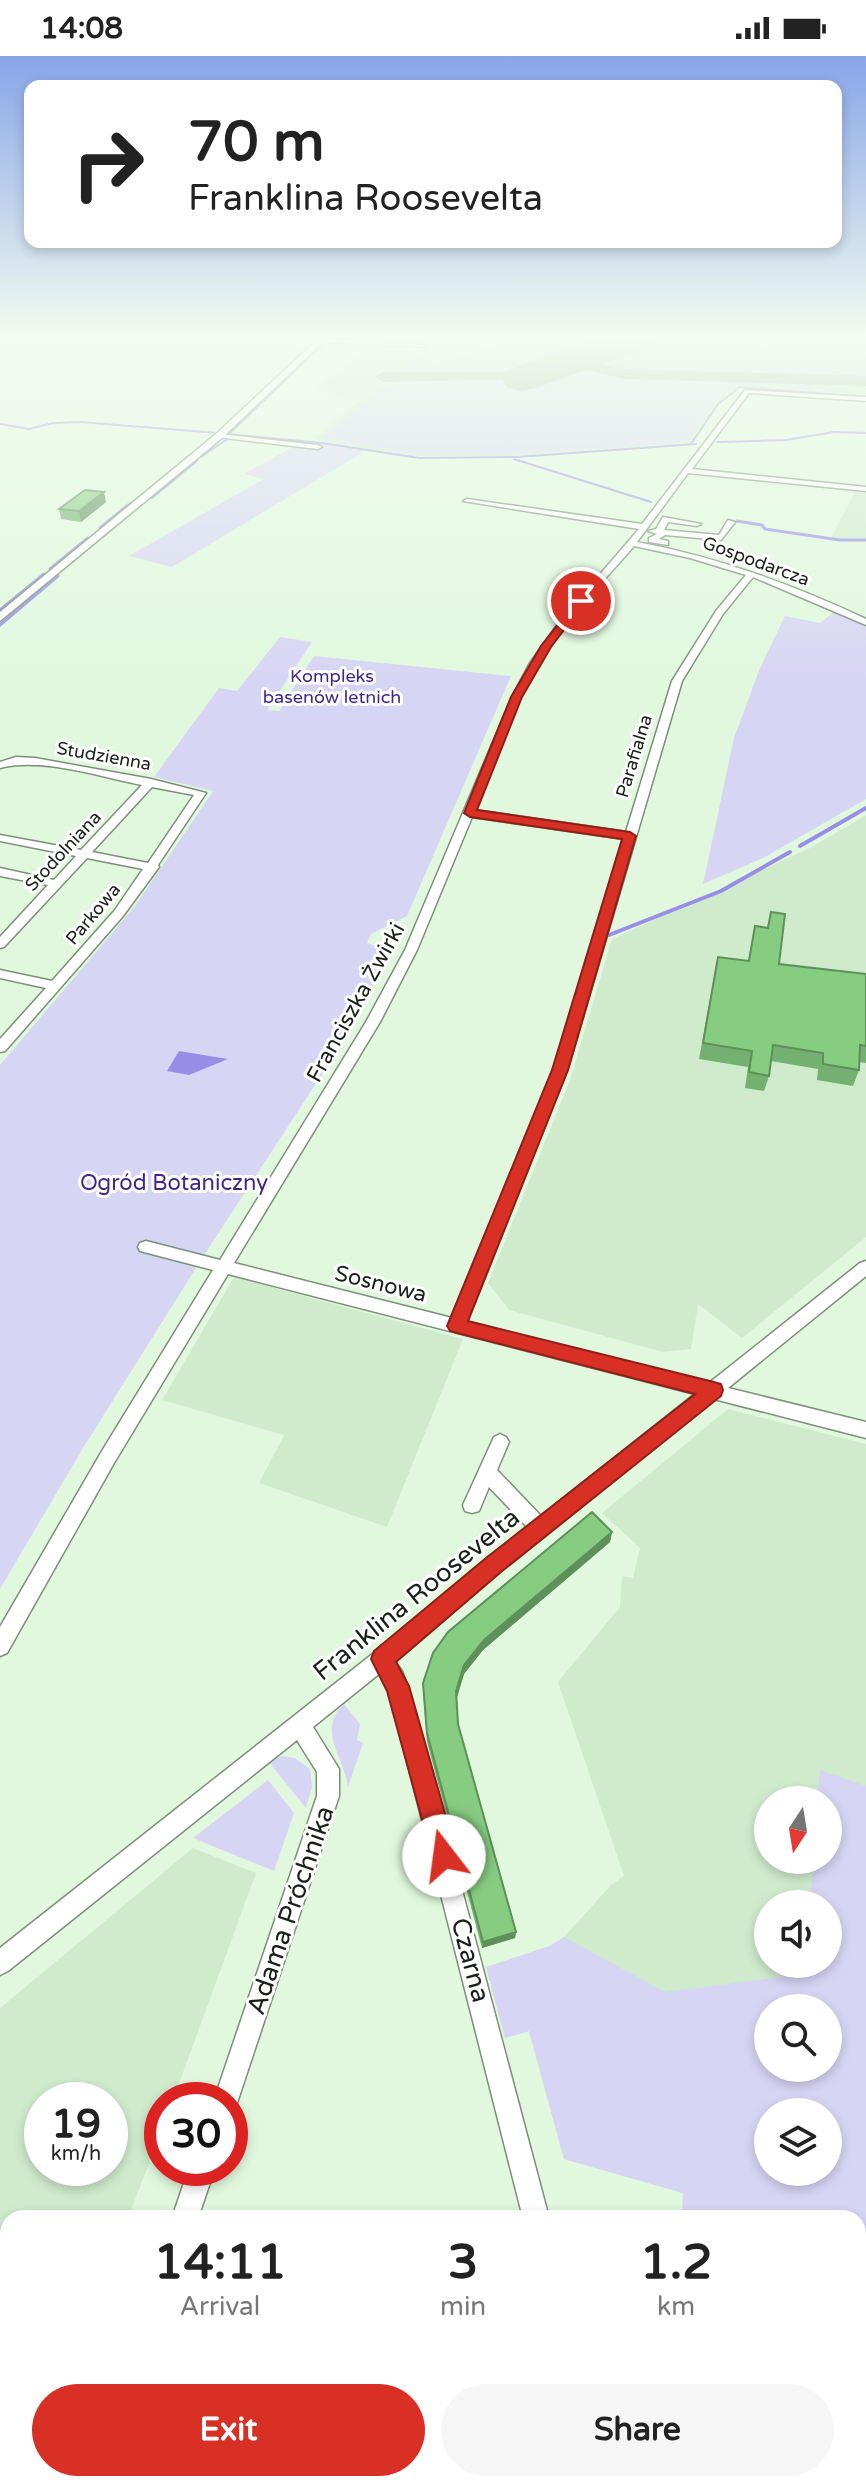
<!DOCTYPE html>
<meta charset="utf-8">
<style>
body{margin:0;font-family:"Varela Round",sans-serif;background:#f6f6f6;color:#222;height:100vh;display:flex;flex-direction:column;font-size:30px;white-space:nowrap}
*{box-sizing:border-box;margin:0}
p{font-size:26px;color:#767676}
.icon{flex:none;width:44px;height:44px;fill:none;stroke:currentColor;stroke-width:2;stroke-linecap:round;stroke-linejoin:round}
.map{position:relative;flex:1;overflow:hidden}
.drawer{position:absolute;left:0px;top:2154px;width:866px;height:282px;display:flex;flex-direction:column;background:#fff;border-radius:24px 24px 0 0;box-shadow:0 4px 12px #0003}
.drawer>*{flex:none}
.guide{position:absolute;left:24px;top:24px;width:818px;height:168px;border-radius:16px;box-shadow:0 4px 12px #0003;background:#fff;color:#222;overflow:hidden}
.needle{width:52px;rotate:192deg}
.fabs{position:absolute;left:754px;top:1730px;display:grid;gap:16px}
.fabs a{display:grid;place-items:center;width:88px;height:88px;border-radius:50%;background:#fff;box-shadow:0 4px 12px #0003;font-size:40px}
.speed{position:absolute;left:24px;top:2026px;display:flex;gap:16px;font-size:40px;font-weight:700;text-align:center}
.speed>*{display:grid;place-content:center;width:104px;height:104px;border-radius:50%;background:#fff;box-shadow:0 4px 12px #0003;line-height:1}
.speed small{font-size:20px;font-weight:400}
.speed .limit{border:12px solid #d22;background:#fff;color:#111}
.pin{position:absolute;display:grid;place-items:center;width:68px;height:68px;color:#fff;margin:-34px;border:4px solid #fff;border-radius:50%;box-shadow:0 2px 8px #0007}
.me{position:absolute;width:88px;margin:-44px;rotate:345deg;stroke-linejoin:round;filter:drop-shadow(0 0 6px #0008)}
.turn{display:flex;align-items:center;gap:28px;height:168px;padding:0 32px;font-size:36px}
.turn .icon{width:104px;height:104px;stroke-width:2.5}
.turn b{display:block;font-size:56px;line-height:68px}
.eta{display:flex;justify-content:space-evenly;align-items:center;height:136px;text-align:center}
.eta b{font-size:48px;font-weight:700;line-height:56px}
.button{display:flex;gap:16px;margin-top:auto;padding:16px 32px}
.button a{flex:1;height:92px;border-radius:48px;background:#d93025;color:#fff;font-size:32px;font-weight:700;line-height:92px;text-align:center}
.button a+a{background:#f6f6f6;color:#222}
.status{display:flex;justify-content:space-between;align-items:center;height:56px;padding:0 40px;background:#fff;direction:ltr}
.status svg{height:22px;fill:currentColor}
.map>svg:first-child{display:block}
.built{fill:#cfebcc;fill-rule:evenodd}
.green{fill:#d7d5f4;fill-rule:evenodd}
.water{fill:#998ee7}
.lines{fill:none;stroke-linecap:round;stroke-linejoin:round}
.stream-far2{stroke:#998ee7;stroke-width:2}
.stream-far1{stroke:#998ee7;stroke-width:3}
.stream{stroke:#998ee7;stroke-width:4}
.taxiway{fill:#a1b49f;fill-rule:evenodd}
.runway{fill:#a1b49f;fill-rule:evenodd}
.minor-casing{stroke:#7c9079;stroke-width:3}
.major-casing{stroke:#7c9079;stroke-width:3}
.minor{fill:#fff;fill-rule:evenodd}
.major{fill:#fff;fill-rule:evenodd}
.wall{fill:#74b06f}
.shaded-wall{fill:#5e905a}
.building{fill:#87cd81;stroke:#5e905a;stroke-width:2}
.route{fill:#d93025;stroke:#8d1f18;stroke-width:2}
.labels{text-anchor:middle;stroke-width:6;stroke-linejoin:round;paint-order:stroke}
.far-street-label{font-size:18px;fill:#182118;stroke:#fff}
.far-park-label{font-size:18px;fill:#41278c;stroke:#fff}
.street-label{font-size:22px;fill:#182118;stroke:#fff}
.park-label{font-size:22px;fill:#41278c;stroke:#fff}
.near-street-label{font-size:26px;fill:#182118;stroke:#fff}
</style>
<div class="status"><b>14:08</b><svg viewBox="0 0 49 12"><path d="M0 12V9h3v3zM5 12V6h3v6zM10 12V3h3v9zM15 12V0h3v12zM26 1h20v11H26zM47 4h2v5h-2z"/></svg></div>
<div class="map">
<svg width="866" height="2435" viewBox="0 0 866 2435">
<rect width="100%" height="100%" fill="#e1f8de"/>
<g class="built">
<polygon points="510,282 866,282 866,340 742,330 728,336 690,388 518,400 412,400 321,386 314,382 362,343 332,338 316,332 371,289 422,293 401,315"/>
<polygon points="855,436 866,437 866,483 831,482"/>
<polygon points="866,759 866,1181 742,1282 698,1248 691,1293 663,1296 509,1254 488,1227 570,1024 612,883 810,792"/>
<polygon points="234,1221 463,1283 387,1471 259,1427 284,1379 162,1344"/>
<path d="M728 1353 866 1388V2435H799L797 2428H858V2162H682L683 2137 564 2103 529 1975 505 1982 486 1911 550 1890 564 1881 611 1829 624 1820 558 1626 620 1551 622 1520 633 1522 640 1492 602 1457ZM768 1744H828V1804H768ZM768 1848H828V1908H768ZM768 1952H828V2012H768ZM768 2056H828V2116H768Z"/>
<path d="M193 1792 256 1817 173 2044H162V2073L128 2162H8V2428H43L40 2435H0V1952ZM42 2044H110V2112H42Z"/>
</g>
<g class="green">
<polygon points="432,282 510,282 403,315 517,282 624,282 516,319 403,321 397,318 422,293 432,290 432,286 428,286"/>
<polygon points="650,282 866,282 866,324 629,317 580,308"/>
<polygon points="570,309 624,320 866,326 866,327 815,325 813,334 740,328 724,334 686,386 517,398 414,398 320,382 390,327 508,323 527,328"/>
<polygon points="310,386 365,395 172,511 129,500 264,423 244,418 298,388"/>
<polygon points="835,555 866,570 866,743 765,801 703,828 734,682 760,612 785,560 820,567"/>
<polygon points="280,581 312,586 267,654 279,655 314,600 511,620 407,860 371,878 367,887 391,895 341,989 201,1204 83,1392 0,1533 0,1009 135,850 213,735 154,721 219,632 237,635"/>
<path d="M344 1648 360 1668 357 1684 363 1687 348 1731C344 1700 316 1674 344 1648Z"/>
<polygon points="282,1700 295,1702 310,1713 312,1731 306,1752 269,1706"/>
<path d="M820 1714 866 1730V2435H799L797 2428H858V2162H682L683 2137 564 2103 529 1975 505 1982 486 1911 550 1890 564 1881 665 1936 806 1918 807 1908H828V1848H810L813 1804H828V1744H817ZM768 1952H828V2012H768ZM768 2056H828V2116H768Z"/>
<polygon points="268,1724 294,1757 274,1815 193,1782"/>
<polygon points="0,2287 8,2291 8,2428 22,2428 19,2435 0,2435"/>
</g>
<polygon class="water" points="179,995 228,1003 189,1019 167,1015"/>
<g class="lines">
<g class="stream-far2">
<polyline points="0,368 29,373 53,367 80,366 218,377"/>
<polyline points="226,378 322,387 419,402 517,401 696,388"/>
<polyline points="229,378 325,286"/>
<polyline points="717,386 786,384 834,376 866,377"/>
<polyline points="691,388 718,348 740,331 866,341"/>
<polyline points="201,401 229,382"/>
<polyline points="514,403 651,446"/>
<polyline points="152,442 197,405"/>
<polyline points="126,451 131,447"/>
</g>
<g class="stream-far1">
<polyline points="737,465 762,469 765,473 840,484 866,484"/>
<polyline points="100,472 128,449"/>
<polyline points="50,513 88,482"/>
<polyline points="0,554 44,518"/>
<polyline points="0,569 58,520"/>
</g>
<g class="stream">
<polyline points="800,790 866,752"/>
<polyline points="609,879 721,835 790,796"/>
</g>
<g class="taxiway">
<polygon points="571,301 624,313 866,320 866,330 624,323 566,309 563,306"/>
<polygon points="530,315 536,317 536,323 383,326 375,321 383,316"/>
</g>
<polygon class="runway" points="601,282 658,282 652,290 536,332 522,335 508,332 502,323 508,314"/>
<defs>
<g id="minor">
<polygon points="321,282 423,289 426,291 322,286 319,284"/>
<path d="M745 334 866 341V345L749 337 692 413 866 431V435L688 417 637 486C717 501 792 528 866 563V569L753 521 723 558 682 625 568 1012 467 1266 709 1327 860 1207 866 1205V1220L728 1332 866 1366V1382L714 1343 500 1515 395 1605 402 1615 410 1638 549 2162H523L390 1638 380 1617 313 1671 339 1713V1740L235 2053 230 2055V2044H214L317 1740V1716L297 1684 8 1915 0 1919V1892L375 1596 527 1471 489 1431 479 1455 472 1457 465 1455 463 1449 494 1381 500 1378 506 1381 509 1386 497 1414 541 1460 695 1338 228 1218 114 1407 7 1597 0 1600V1571L102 1395 213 1214 140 1195 138 1191 140 1187 146 1185 220 1204 366 966 405 894 512 641 530 607 559 566 639 473 463 445 467 443 642 468ZM634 490 690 502 746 519 716 555 672 625 626 776 475 754C495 705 512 652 540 606 566 564 602 527 634 490ZM472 761 624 783 554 1012 452 1262 234 1207 380 966 417 894Z"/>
<polygon points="219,378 318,389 322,391 318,393 217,381"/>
<polygon points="663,461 701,468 697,470 668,466 664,474 719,479 728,464 735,466 721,484 665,479 659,483 668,485 668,489 649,486 649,482 657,478 648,475 656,473"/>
<path d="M16 701 35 702 151 723 206 737 158 809 159 811 123 860 5 995 0 996V983L46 932 0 922V914L52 925 115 854 143 813 87 802 4 891 0 892V881L48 829 0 820V812L54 824 76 800 0 785V779L81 794 142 729C100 721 42 701 0 712V706ZM152 731 194 739 148 807 92 796Z"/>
<polygon points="189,2112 215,2112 198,2162 172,2162"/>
<polygon points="82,2428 110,2428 109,2435 79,2435"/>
<polygon points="479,2428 523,2428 526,2435 481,2435"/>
<polygon points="585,2428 613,2428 615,2435 585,2435"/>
</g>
<polygon id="major" points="319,282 327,282 222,382 0,565 0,556 216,378"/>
</defs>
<use href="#minor" class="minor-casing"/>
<use href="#major" class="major-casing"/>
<use href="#minor" class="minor"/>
<use href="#major" class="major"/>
</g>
<g class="wall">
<polygon points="106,446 81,466 61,463 59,453"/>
<polygon points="771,856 779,908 866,918 866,1007 859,1006 859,1014 853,1030 817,1024 818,1013 771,1005 769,1020 764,1035 745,1032 748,1011 699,1003 715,916 748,905 755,870 767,872"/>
<polygon points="612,1476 610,1486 483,1594 464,1618 457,1642 458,1668 516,1876 515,1882 482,1892 427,1686 423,1636"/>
</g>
<g class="shaded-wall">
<polygon points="104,436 106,446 81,466 79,455"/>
<polygon points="612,1476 610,1486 483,1594 464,1618 456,1644 456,1635 464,1609 484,1584"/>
<polygon points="516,1876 515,1882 482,1892 483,1886"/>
</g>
<g class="building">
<polygon points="85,434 104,436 79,455 59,453"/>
<polygon points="771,856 785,858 779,908 866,918 866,990 860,989 859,1014 823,1008 823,997 773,989 769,1020 749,1016 752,995 703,987 718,901 749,905 755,870 768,872"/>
<polygon points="592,1456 612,1476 484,1584 464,1609 456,1635 458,1668 516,1876 483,1886 427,1677 423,1627 433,1597 448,1576"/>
</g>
<linearGradient id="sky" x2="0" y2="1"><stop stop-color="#88a5e8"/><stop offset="0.45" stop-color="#f2fcf0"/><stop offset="1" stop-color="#f2fcf0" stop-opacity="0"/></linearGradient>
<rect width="866" height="623" fill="url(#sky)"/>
<polygon class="route" points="578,543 586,545 551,591 522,641 477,754 630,776 636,780 568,1014 468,1265 714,1326 721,1328 723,1334 721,1340 501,1516 396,1606 409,1630 457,1800 453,1809 444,1813 435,1809 432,1800 387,1635 371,1603 374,1595 486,1502 695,1338 457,1277 450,1275 447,1270 552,1014 622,783 470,761 464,757 511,641 541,590"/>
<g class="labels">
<g class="far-street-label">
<text transform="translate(756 505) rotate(20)" y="6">Gospodarcza</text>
<text transform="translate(104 700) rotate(10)" y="6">Studzienna</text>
<text transform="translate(634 700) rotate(-73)" y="6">Parafialna</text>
<text transform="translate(63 795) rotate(-47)" y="6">Stodolniana</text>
<text transform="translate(93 858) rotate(-50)" y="6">Parkowa</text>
</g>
<g class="far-park-label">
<text x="332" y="626">Kompleks<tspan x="332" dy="21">basenów letnich</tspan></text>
</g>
<g class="street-label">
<text transform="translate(355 946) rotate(-61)" y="8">Franciszka Żwirki</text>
<text transform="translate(381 1227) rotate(14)" y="8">Sosnowa</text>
</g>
<g class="park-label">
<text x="174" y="1134">Ogród Botaniczny</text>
</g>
<g class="near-street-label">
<text transform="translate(416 1538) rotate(-39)" y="9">Franklina Roosevelta</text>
<text transform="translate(290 1854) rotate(-71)" y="9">Adama Próchnika</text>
<text transform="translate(471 1904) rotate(75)" y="9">Czarna</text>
</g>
</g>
</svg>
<div class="fabs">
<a><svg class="needle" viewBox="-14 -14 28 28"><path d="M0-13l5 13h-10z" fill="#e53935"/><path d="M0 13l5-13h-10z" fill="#767676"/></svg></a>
<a><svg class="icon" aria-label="sound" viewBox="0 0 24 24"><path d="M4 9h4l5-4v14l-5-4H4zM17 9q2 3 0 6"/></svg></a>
<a><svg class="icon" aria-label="search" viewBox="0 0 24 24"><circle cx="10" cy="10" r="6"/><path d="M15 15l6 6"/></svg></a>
<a><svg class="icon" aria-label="layers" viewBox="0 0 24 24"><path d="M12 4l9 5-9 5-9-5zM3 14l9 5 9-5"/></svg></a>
</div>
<div class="speed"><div>19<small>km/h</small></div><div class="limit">30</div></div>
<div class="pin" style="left:581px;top:545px;background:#d93025"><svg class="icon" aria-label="arrive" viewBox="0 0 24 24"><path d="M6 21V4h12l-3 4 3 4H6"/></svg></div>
<svg class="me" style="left:444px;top:1800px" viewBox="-20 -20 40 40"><circle r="19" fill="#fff"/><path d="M0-13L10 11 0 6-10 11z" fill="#d93025"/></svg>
<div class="guide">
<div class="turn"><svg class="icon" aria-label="right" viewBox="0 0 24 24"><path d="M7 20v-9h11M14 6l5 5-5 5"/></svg><div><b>70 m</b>Franklina Roosevelta</div></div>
</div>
<section class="drawer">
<div class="eta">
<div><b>14:11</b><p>Arrival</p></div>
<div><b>3</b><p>min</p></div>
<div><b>1.2</b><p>km</p></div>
</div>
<div class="button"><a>Exit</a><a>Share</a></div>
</section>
</div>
